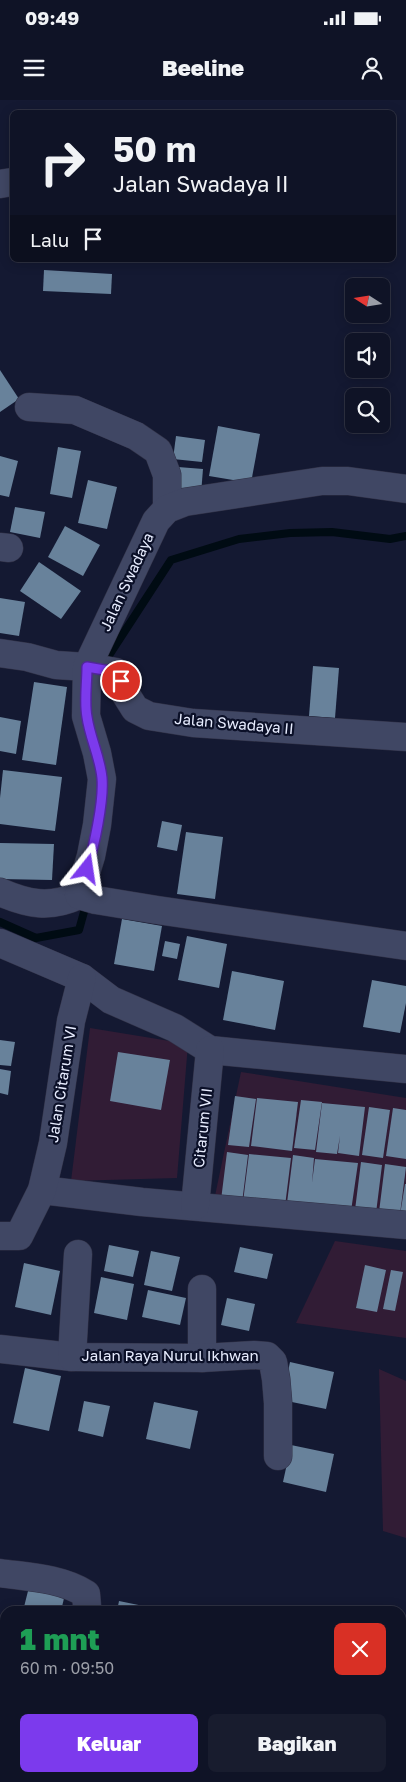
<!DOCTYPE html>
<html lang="id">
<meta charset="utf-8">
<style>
body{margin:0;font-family:"Golos Text",sans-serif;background:#181c2e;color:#f1f3f6;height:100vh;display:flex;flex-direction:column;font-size:19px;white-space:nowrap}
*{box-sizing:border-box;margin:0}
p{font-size:16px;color:#9b9ea7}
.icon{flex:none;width:28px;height:28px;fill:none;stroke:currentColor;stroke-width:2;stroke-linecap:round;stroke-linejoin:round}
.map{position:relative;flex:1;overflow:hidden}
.panel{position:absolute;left:0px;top:1506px;width:406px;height:176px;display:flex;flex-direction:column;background:#0f1326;border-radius:15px 15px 0 0;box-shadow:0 2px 12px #0003,0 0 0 1px #2f3243}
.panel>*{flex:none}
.hud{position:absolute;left:10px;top:10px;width:386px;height:152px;border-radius:8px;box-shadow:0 2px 12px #0003,0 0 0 1px #2f3243;background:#0f1326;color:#f1f3f6;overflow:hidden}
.needle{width:32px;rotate:282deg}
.controls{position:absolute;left:345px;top:178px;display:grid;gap:10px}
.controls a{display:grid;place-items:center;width:45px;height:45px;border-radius:8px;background:#0f1326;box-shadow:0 2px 12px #0003,0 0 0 1px #2f3243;font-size:25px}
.pin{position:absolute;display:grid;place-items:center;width:42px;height:42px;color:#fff;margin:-21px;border:2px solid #fff;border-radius:50%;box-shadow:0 1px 5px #0007}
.me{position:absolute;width:55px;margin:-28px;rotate:15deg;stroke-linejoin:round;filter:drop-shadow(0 0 4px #0008)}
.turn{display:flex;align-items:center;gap:18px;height:105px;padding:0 20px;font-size:22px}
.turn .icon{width:65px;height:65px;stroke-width:2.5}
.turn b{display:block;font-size:35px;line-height:42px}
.then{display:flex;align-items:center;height:48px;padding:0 20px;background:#0003;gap:10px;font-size:19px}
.round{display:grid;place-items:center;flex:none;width:52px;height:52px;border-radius:8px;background:#181c2e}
.overview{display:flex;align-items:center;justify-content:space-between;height:85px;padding:0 20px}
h1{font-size:30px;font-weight:800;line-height:38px;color:#1e9e55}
.button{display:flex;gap:10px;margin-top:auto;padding:10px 20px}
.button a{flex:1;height:58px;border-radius:8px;background:#7c3aed;color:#fff;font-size:20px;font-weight:800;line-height:58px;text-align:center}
.button a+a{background:#181c2e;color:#f1f3f6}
.status{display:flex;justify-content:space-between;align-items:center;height:35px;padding:0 25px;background:#0f1326;direction:ltr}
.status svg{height:14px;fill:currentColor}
header{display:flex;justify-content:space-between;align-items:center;height:65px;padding:0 20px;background:#0f1326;font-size:22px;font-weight:800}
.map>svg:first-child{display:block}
.green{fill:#311c35}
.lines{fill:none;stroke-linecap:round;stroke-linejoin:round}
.stream{stroke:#000b13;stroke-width:8}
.building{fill:#68829b}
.minor-casing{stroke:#313247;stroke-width:29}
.minor{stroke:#404764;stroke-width:28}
.route-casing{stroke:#51269a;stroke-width:12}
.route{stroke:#7c3aed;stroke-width:9}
.labels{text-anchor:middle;stroke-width:4.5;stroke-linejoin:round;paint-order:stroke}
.street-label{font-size:15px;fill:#e7ecfe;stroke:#0b1028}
</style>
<div class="status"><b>09:49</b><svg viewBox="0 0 49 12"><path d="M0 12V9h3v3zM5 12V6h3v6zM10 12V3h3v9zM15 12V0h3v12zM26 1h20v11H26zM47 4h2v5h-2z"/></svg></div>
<header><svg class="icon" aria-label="menu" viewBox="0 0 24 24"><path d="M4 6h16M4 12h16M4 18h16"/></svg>Beeline<svg class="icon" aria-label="person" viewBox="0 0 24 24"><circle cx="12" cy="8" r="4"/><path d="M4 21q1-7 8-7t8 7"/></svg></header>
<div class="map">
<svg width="406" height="1682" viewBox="0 0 406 1682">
<rect width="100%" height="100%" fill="#141932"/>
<g class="green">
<polygon points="90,928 188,944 177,1078 71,1081"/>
<polygon points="241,972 406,998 406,1127 212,1110"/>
<polygon points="335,1141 406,1151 406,1238 296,1223"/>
<polygon points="379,1269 406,1281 406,1438 383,1431"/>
</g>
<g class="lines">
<g class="stream">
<polyline points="104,563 171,460 239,439 290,433 332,432 390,439 406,436"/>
<polyline points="0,822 36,838 79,830 87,801"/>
</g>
</g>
<g class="building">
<polygon points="44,170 112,174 111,194 43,191"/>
<polygon points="0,270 19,299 0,312"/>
<polygon points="218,326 260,334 251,383 209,376"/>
<polygon points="176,336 205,340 202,362 173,359"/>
<polygon points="58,347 81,351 72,398 50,394"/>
<polygon points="0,356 18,361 9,397 0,395"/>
<polygon points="178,367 203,369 201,394 176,392"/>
<polygon points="88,380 117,387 107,429 78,423"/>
<polygon points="15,407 45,412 40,438 10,432"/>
<polygon points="65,426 100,445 83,476 48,457"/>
<polygon points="39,462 81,491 61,519 20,491"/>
<polygon points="0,498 25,502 19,536 0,533"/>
<polygon points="313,566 339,568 335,618 309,616"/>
<polygon points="34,582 67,587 56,665 22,660"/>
<polygon points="0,617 21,621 16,654 0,651"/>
<polygon points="3,670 62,677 55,731 0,724 0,698"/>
<polygon points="162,721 182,725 177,751 157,747"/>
<polygon points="186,732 223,737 215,799 177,794"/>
<polygon points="0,743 54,744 52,780 0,779"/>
<polygon points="122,819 162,826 154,871 114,864"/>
<polygon points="187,836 227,844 219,888 178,880"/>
<polygon points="165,841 180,844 177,859 162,856"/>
<polygon points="232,871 284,881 275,930 223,920"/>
<polygon points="372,880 406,886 406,903 400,933 363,927"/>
<polygon points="0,940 15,942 11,966 0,965"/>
<polygon points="118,952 170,960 161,1010 110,1001"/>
<polygon points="0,969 11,971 8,995 0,993"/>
<polygon points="235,996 256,999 249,1047 228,1045"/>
<polygon points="257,998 298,1002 292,1051 251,1046"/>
<polygon points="301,1000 322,1002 315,1050 294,1048"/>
<polygon points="322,1003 365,1007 359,1056 338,1053 340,1036 337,1054 316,1052"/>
<polygon points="369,1007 390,1010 383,1058 362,1055"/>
<polygon points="393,1008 406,1010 406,1059 386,1056"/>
<polygon points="227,1052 248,1055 242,1103 221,1100"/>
<polygon points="249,1054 291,1058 285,1106 243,1102"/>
<polygon points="293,1055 314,1058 312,1083 315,1059 358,1063 351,1111 287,1103"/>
<polygon points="361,1062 382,1065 376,1113 355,1110"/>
<polygon points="385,1064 406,1067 400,1114 379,1112"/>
<polygon points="405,1084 406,1084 406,1115 400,1115"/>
<polygon points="109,1145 139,1151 133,1177 104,1171"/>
<polygon points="240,1147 273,1154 267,1179 234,1172"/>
<polygon points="151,1151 180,1157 172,1191 144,1185"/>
<polygon points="24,1163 60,1171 51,1215 15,1207"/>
<polygon points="365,1165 386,1170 377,1212 356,1208"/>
<polygon points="391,1170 403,1172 395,1211 383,1209"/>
<polygon points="101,1177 134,1184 127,1220 94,1213"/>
<polygon points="148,1190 186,1198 180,1225 142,1217"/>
<polygon points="227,1198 255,1204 249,1231 221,1225"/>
<polygon points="290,1262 334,1272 326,1309 282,1300"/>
<polygon points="25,1268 61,1276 49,1331 13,1323"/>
<polygon points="84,1301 110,1306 103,1337 78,1331"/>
<polygon points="154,1302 198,1311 190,1349 146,1339"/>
<polygon points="291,1345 334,1354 326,1392 283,1382"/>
<polygon points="29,1487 65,1494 61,1511 23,1511"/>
<polygon points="119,1501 163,1510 163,1511 117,1511"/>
<polygon points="401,1566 406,1567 406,1595 401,1594"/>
<polygon points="0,1571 5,1572 5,1600 0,1599"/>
<polygon points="0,1604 5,1605 5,1630 0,1629"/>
<polygon points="0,1634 5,1635 5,1670 0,1668"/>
<polygon points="327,1678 347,1678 346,1682 326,1682"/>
</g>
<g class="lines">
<defs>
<g id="minor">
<polyline points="0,84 12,82"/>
<polyline points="29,307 75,310 136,336 158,351 167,375 167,409"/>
<polyline points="0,447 9,448"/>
<polyline points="0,553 27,557 56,565 87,567 116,572 121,581 125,593 135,609 149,616 193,623 406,637"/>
<path d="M0 792C28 804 50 809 79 795"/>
<polyline points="79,795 91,756 97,725 102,679 97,653 86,616 87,567 156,421 167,409 185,402 322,381 348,381 406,389"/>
<polyline points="79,795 96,800 157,810 406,846"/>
<polyline points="0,843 82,878 111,900 175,928 210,950 406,969"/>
<polyline points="42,1090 142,1102 406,1125"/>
<polyline points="195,1106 210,950"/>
<polyline points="0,1136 19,1136 42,1090 53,1043 71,921 82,878"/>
<polyline points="202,1189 202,1258"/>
<polyline points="0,1249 72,1257 202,1258 254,1255 267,1256 273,1262 276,1279 278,1303 278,1356"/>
<polyline points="72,1257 78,1154"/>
<path d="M0 1473C28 1477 61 1478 86 1494L87 1506 86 1511"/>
<polyline points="401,1652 406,1652"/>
<polyline points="367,1682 368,1678"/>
</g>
</defs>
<use href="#minor" class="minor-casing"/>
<use href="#minor" class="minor"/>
</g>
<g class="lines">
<defs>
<path id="route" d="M87 769C94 747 104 701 102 678 100 657 90 638 87 617 84 602 87 583 87 567L116 572 121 581"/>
</defs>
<use href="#route" class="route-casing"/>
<use href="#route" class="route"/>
</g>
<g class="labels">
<g class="street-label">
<text transform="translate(127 482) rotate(-65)" y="5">Jalan Swadaya</text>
<text transform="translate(234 624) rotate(5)" y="5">Jalan Swadaya II</text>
<text transform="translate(62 984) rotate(-81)" y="5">Jalan Citarum VI</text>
<text transform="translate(203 1028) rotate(-84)" y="5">Citarum VII</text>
<text x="170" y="1261">Jalan Raya Nurul Ikhwan</text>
</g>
</g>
</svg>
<div class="controls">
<a><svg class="needle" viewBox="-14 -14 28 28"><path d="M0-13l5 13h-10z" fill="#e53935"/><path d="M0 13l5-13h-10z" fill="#9b9ea7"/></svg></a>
<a><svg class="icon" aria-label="sound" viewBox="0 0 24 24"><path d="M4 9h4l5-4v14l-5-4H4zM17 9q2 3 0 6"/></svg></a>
<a><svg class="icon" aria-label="search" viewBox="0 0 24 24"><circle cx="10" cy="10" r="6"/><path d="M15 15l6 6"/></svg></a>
</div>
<div class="pin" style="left:121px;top:581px;background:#d93025"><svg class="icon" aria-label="arrive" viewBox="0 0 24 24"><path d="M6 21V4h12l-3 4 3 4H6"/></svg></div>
<svg class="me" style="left:87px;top:769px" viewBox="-20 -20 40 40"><path d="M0-17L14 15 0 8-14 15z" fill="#7c3aed" stroke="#fff" stroke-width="4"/></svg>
<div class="hud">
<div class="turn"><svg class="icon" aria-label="right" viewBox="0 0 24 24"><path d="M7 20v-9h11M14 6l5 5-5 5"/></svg><div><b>50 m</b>Jalan Swadaya II</div></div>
<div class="then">Lalu<svg class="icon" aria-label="arrive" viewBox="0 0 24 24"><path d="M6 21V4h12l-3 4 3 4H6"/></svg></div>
</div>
<section class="panel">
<div class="overview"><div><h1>1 mnt</h1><p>60 m · 09:50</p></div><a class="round" style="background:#d93025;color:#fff"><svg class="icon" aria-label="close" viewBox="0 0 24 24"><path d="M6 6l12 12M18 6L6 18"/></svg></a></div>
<div class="button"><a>Keluar</a><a>Bagikan</a></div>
</section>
</div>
